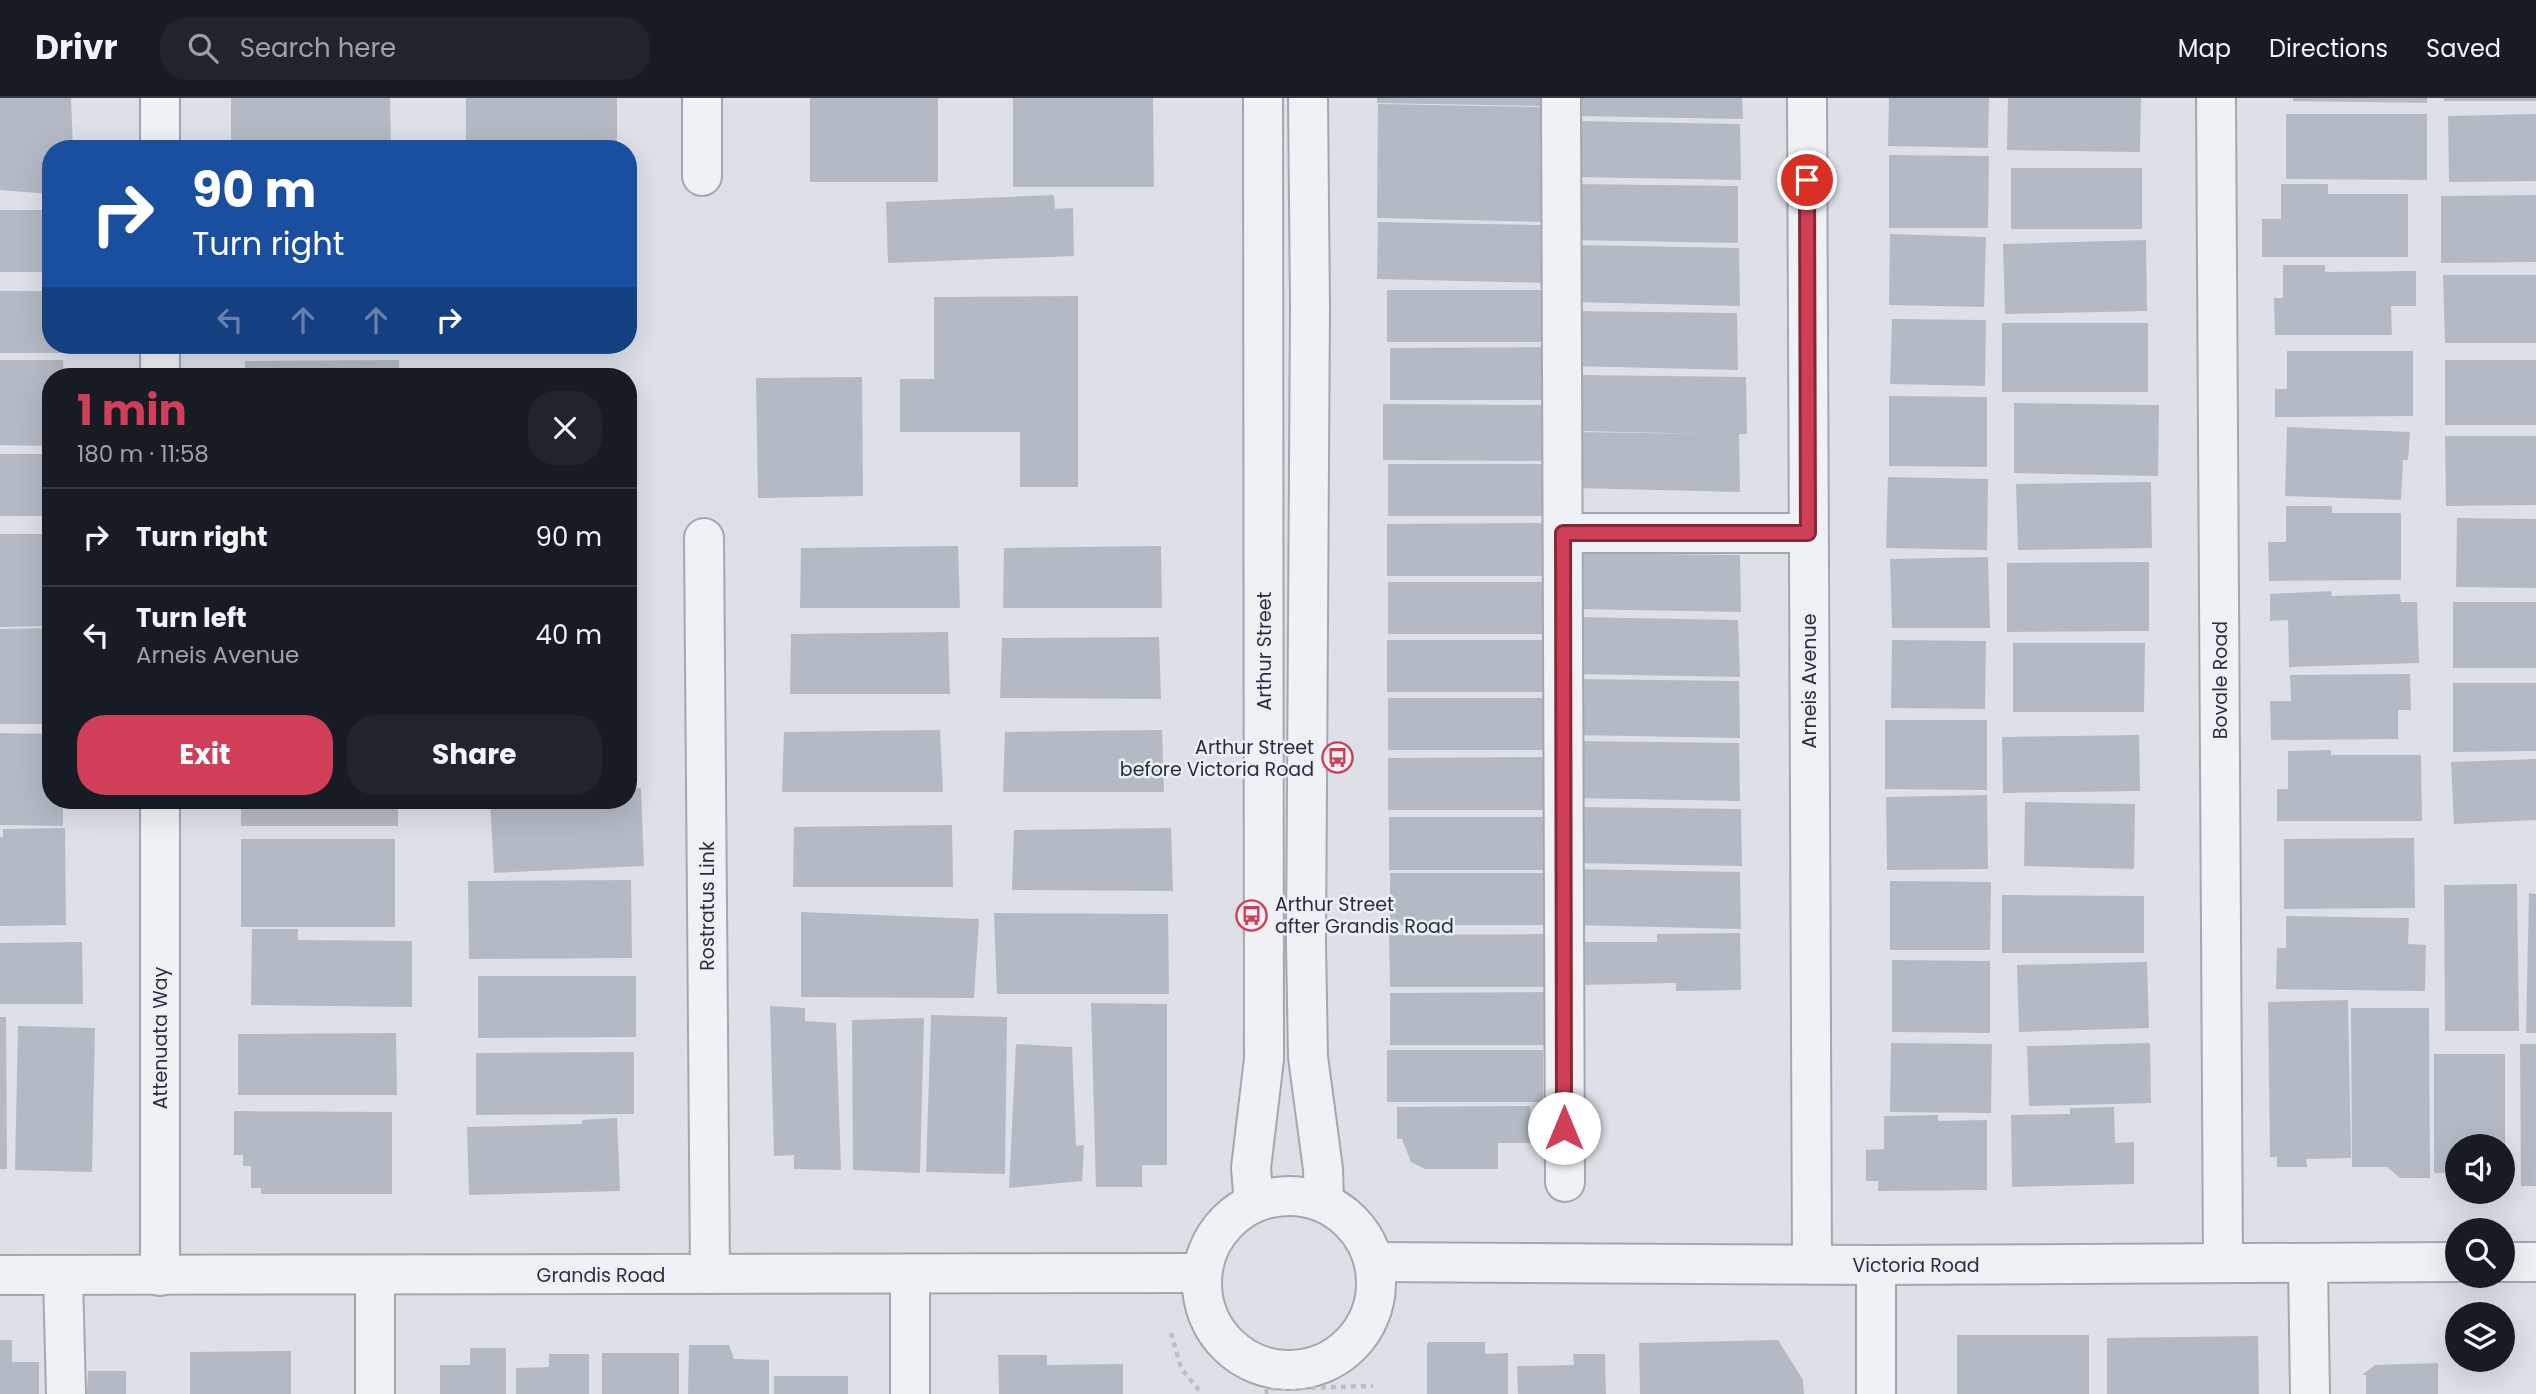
<!DOCTYPE html>
<meta charset="utf-8">
<style>
body{margin:0;font-family:Poppins,sans-serif;background:#20242c;color:#f1f3f6;height:100vh;display:flex;flex-direction:column;font-size:26px;white-space:nowrap}
*{box-sizing:border-box;margin:0}
p{font-size:23px;color:#9ea1a6}
.icon{flex:none;width:38px;height:38px;fill:none;stroke:currentColor;stroke-width:2;stroke-linecap:round;stroke-linejoin:round}
.map{position:relative;flex:1;overflow:hidden}
.drawer{position:absolute;left:42px;top:270px;width:595px;height:441px;display:flex;flex-direction:column;background:#171b24;border-radius:28px;box-shadow:0 7px 28px #0002}
.drawer>*{flex:none}
.banner{position:absolute;left:42px;top:42px;width:595px;height:214px;border-radius:28px;box-shadow:0 7px 28px #0002;background:#1a4fa0;color:#fff;overflow:hidden}
.controls{position:absolute;left:2445px;top:1036px;display:grid;gap:14px}
.controls a{display:grid;place-items:center;width:70px;height:70px;border-radius:50%;background:#171b24;box-shadow:0 7px 28px #0002;font-size:35px}
.pin{position:absolute;display:grid;place-items:center;width:60px;height:60px;color:#fff;margin:-30px;border:4px solid #fff;border-radius:50%;box-shadow:0 2px 7px #0007}
.me{position:absolute;width:77px;margin:-38px;rotate:0deg;stroke-linejoin:round;filter:drop-shadow(0 0 5px #0008)}
.turn{display:flex;align-items:center;gap:24px;height:147px;padding:0 35px;font-size:32px}
.turn .icon{width:91px;height:91px;stroke-width:2.5}
.turn b{display:block;font-size:49px;line-height:60px}
.lanes{display:flex;align-items:center;height:66px;padding:0 35px;background:#0003;justify-content:center;gap:35px;direction:ltr}
.lanes .off{opacity:.35}
.round{display:grid;place-items:center;flex:none;width:74px;height:74px;border-radius:28px;background:#20242c}
.headline{display:flex;align-items:center;justify-content:space-between;height:119px;padding:0 35px}
h1{font-size:42px;font-weight:700;line-height:52px;color:#d03e58}
.primary-button{display:flex;gap:14px;margin-top:auto;padding:14px 35px}
.primary-button a{flex:1;height:80px;border-radius:28px;background:#d03e58;color:#fff;font-size:28px;font-weight:700;line-height:80px;text-align:center}
.primary-button a+a{background:#20242c;color:#f1f3f6}
ul{padding:0;list-style:none}
li{display:flex;align-items:center;gap:21px;height:98px;padding:0 35px;border-top:2px solid #363941}
li div{flex:1}
li b{display:block;font-size:26px}
li em{font-style:normal}
header{display:flex;align-items:center;gap:42px;box-sizing:border-box;height:98px;padding:0 35px;background:#171b24;border-bottom:2px solid #363941}
header strong{font-size:33px}
nav{display:flex;gap:38px;margin-inline-start:auto;font-size:24px}
.search{width:490px;height:63px;background:#20242c;display:flex;align-items:center;gap:18px;box-sizing:border-box;padding:0 24px;border-radius:28px;color:#9ea1a6;font-size:26px}
.map>svg:first-child{display:block}
.building{fill:#b4bac4}
.lines{fill:none;stroke-linecap:round;stroke-linejoin:round}
.minor-casing{stroke:#a2a8b1;stroke-width:42}
.path{stroke:#bbbfc5;stroke-width:4.5;stroke-dasharray:5 5;stroke-linecap:butt}
.minor{stroke:#eff2f5;stroke-width:38}
.route-casing{stroke:#872839;stroke-width:18}
.route{stroke:#d03e58;stroke-width:12}
.labels{text-anchor:middle;stroke-width:5;stroke-linejoin:round;paint-order:stroke}
.street-label{font-size:19px;fill:#262f3e;stroke:#ecf0f5}
.poi-label{font-size:19px;fill:#262f3e;stroke:#ecf0f5;text-anchor:end}
</style>
<header>
<strong>Drivr</strong>
<div class="search"><svg class="icon" aria-label="search" viewBox="0 0 24 24"><circle cx="10" cy="10" r="6"/><path d="M15 15l6 6"/></svg>Search here</div>
<nav><a>Map</a><a>Directions</a><a>Saved</a></nav>
</header>
<div class="map">
<svg width="2536" height="1296" viewBox="0 0 2536 1296">
<rect width="100%" height="100%" fill="#dde1e7"/>
<g class="building">
<polygon points="0,0 71,0 73,51 51,51 51,96 0,92"/>
<polygon points="231,0 390,0 391,51 231,51"/>
<rect x="466" y="0" width="151" height="51"/>
<rect x="810" y="0" width="128" height="84"/>
<polygon points="1013,0 1153,0 1154,89 1013,89"/>
<polygon points="1377,0 1543,0 1543,8 1377,5"/>
<polygon points="1577,0 1742,0 1743,21 1577,18"/>
<polygon points="1889,0 1989,0 1988,50 1888,48"/>
<polygon points="2008,0 2141,0 2140,54 2007,52"/>
<polygon points="2293,0 2427,0 2427,5 2293,3"/>
<rect x="2444" y="0" width="92" height="3"/>
<polygon points="1378,6 1542,9 1543,124 1377,120"/>
<polygon points="2286,16 2427,16 2427,82 2286,81"/>
<polygon points="2536,16 2536,83 2449,84 2448,18"/>
<polygon points="1576,23 1740,26 1741,82 1575,79"/>
<polygon points="1889,57 1989,58 1988,130 1889,130"/>
<rect x="2011" y="70" width="131" height="61"/>
<polygon points="1574,86 1738,88 1738,145 1572,142"/>
<polygon points="2281,86 2328,86 2328,96 2408,96 2408,159 2262,159 2262,121 2281,121"/>
<polygon points="1054,97 1055,111 1073,110 1074,158 888,165 886,104"/>
<polygon points="2536,97 2536,164 2441,165 2441,98"/>
<rect x="0" y="112" width="51" height="62"/>
<polygon points="1378,124 1543,127 1543,185 1377,181"/>
<polygon points="1890,136 1986,139 1984,209 1889,207"/>
<polygon points="2146,142 2147,213 2005,216 2003,146"/>
<polygon points="1575,147 1739,150 1740,208 1574,204"/>
<polygon points="2283,167 2325,167 2325,174 2416,173 2416,208 2391,208 2392,237 2275,237 2274,200 2283,200"/>
<polygon points="2443,177 2536,177 2536,245 2445,245"/>
<rect x="1387" y="192" width="156" height="52"/>
<polygon points="0,193 51,193 51,247 69,247 69,255 0,255"/>
<polygon points="1078,198 1078,389 1020,389 1020,334 900,334 900,281 934,281 934,199"/>
<polygon points="1574,213 1737,215 1738,272 1572,268"/>
<polygon points="1892,221 1986,222 1985,288 1890,286"/>
<rect x="2002" y="225" width="146" height="69"/>
<polygon points="237,247 395,247 395,250 237,251"/>
<polygon points="1546,249 1546,302 1390,302 1390,250"/>
<polygon points="2287,253 2413,253 2413,318 2275,319 2275,291 2287,291"/>
<polygon points="0,262 63,262 64,278 51,278 51,348 0,347"/>
<polygon points="399,262 399,278 245,278 245,263"/>
<rect x="2445" y="262" width="91" height="65"/>
<polygon points="1582,277 1746,279 1747,336 1739,336 1740,394 1574,390 1575,334 1709,336 1581,333"/>
<polygon points="862,279 863,398 758,400 756,280"/>
<polygon points="1889,298 1987,299 1987,369 1889,368"/>
<polygon points="2014,305 2159,307 2158,378 2014,375"/>
<polygon points="1383,306 1546,307 1546,363 1383,362"/>
<polygon points="2287,329 2410,334 2408,362 2403,362 2401,402 2285,398"/>
<polygon points="2445,338 2536,338 2536,407 2446,408"/>
<rect x="0" y="356" width="51" height="62"/>
<rect x="1388" y="366" width="156" height="52"/>
<polygon points="1888,379 1988,381 1987,452 1886,450"/>
<polygon points="2151,384 2152,450 2018,452 2016,386"/>
<polygon points="2286,408 2332,408 2332,415 2401,415 2401,482 2269,483 2268,444 2286,444"/>
<polygon points="2457,420 2536,421 2536,490 2456,489"/>
<polygon points="1543,425 1543,478 1387,478 1387,426"/>
<polygon points="0,436 51,436 51,528 0,529"/>
<polygon points="958,448 960,510 800,510 801,450"/>
<polygon points="1161,448 1162,510 1003,510 1004,450"/>
<polygon points="1576,455 1740,457 1741,514 1575,511"/>
<polygon points="1988,459 1990,530 1892,530 1890,461"/>
<polygon points="2149,464 2149,533 2007,534 2007,465"/>
<rect x="1388" y="484" width="156" height="52"/>
<polygon points="2331,493 2332,498 2400,496 2401,504 2417,504 2419,565 2289,569 2288,522 2270,523 2270,496"/>
<rect x="2453" y="504" width="83" height="66"/>
<polygon points="1575,519 1738,522 1740,579 1574,576"/>
<polygon points="51,530 51,626 0,626 0,531"/>
<polygon points="948,534 950,596 790,596 791,536"/>
<polygon points="1159,539 1161,601 1000,600 1002,540"/>
<rect x="1387" y="542" width="156" height="52"/>
<polygon points="1892,542 1986,543 1985,611 1891,610"/>
<polygon points="2013,545 2145,545 2144,614 2013,614"/>
<polygon points="2410,576 2411,612 2398,612 2398,641 2271,642 2270,603 2291,603 2290,577"/>
<polygon points="1575,581 1739,583 1740,640 1574,637"/>
<polygon points="2453,585 2536,585 2536,653 2453,654"/>
<rect x="1388" y="600" width="156" height="52"/>
<polygon points="1885,622 1987,622 1987,692 1885,691"/>
<polygon points="940,632 943,694 782,694 784,634"/>
<polygon points="1162,632 1164,694 1003,694 1005,634"/>
<polygon points="0,635 51,636 51,702 63,702 63,728 0,727"/>
<polygon points="2139,637 2140,693 2003,695 2002,639"/>
<polygon points="1575,643 1739,645 1740,703 1574,700"/>
<polygon points="2331,652 2331,657 2421,657 2422,723 2277,723 2277,691 2288,691 2288,653"/>
<polygon points="1544,659 1544,712 1388,712 1388,660"/>
<polygon points="2536,661 2536,722 2454,726 2451,664"/>
<polygon points="641,690 644,768 494,775 490,702 628,702 628,691"/>
<polygon points="1987,697 1988,771 1887,772 1886,699"/>
<rect x="241" y="702" width="157" height="26"/>
<polygon points="2025,704 2135,706 2134,771 2024,768"/>
<polygon points="1577,709 1741,711 1742,768 1576,765"/>
<rect x="1389" y="719" width="156" height="53"/>
<polygon points="952,727 953,789 793,789 794,729"/>
<polygon points="65,730 66,827 0,828 0,739 3,739 3,731"/>
<polygon points="1171,730 1173,793 1012,792 1014,732"/>
<polygon points="2414,740 2415,810 2284,811 2284,741"/>
<rect x="241" y="741" width="154" height="88"/>
<polygon points="1576,771 1740,774 1741,831 1575,827"/>
<polygon points="1390,775 1546,775 1547,827 1390,827"/>
<polygon points="631,782 632,860 469,861 468,783"/>
<polygon points="1890,783 1991,784 1990,852 1890,852"/>
<polygon points="2517,786 2519,933 2445,933 2444,787"/>
<polygon points="2529,795 2536,796 2536,935 2526,935"/>
<polygon points="2002,797 2144,798 2144,855 2002,855"/>
<polygon points="801,814 979,821 974,900 801,899"/>
<polygon points="994,815 1168,816 1169,896 997,896"/>
<polygon points="2286,818 2409,820 2408,846 2426,847 2425,893 2276,891 2277,850 2286,850"/>
<polygon points="252,831 298,831 298,842 412,843 412,909 251,907"/>
<polygon points="1740,835 1741,892 1676,893 1676,885 1580,887 1579,844 1657,844 1657,836"/>
<polygon points="1546,836 1546,889 1390,889 1389,837"/>
<polygon points="82,844 83,906 0,906 0,845"/>
<polygon points="1892,862 1990,863 1990,935 1892,934"/>
<polygon points="2147,864 2149,930 2019,934 2017,867"/>
<polygon points="478,878 636,878 636,939 478,940"/>
<polygon points="1546,894 1547,947 1390,947 1390,895"/>
<polygon points="2348,902 2351,1060 2306,1061 2307,1069 2277,1069 2277,1059 2270,1059 2268,904"/>
<polygon points="1091,905 1167,906 1167,1067 1142,1067 1142,1089 1096,1089"/>
<polygon points="770,908 805,910 805,923 836,925 841,1072 794,1071 794,1057 774,1058"/>
<polygon points="2351,910 2429,910 2430,1080 2400,1080 2387,1069 2352,1069"/>
<polygon points="931,917 1007,919 1005,1076 926,1074"/>
<polygon points="0,919 6,919 7,1071 0,1071"/>
<polygon points="924,920 920,1075 853,1072 852,922"/>
<polygon points="18,928 95,930 92,1074 15,1072"/>
<polygon points="396,935 397,997 238,997 238,936"/>
<polygon points="1891,945 1992,946 1991,1015 1890,1014"/>
<polygon points="2150,945 2151,1005 2029,1008 2027,948"/>
<polygon points="1016,946 1072,949 1076,1048 1084,1047 1082,1083 1009,1090"/>
<polygon points="2520,946 2536,946 2536,1088 2521,1088"/>
<rect x="1387" y="952" width="156" height="52"/>
<polygon points="634,954 634,1016 476,1017 476,955"/>
<polygon points="2434,956 2505,956 2505,1048 2457,1048 2457,1075 2434,1075"/>
<polygon points="1530,1008 1531,1045 1498,1045 1498,1071 1425,1071 1411,1064 1402,1041 1397,1041 1397,1009"/>
<polygon points="2114,1009 2115,1045 2134,1044 2134,1086 2012,1089 2011,1017 2070,1016 2070,1010"/>
<polygon points="234,1013 392,1014 392,1096 261,1096 261,1090 251,1090 251,1068 243,1068 243,1057 234,1057"/>
<polygon points="1938,1017 1938,1023 1987,1022 1987,1092 1878,1093 1878,1083 1866,1083 1866,1052 1884,1051 1884,1018"/>
<polygon points="617,1020 620,1093 469,1097 467,1029 582,1026 582,1022"/>
<rect x="1957" y="1237" width="132" height="59"/>
<polygon points="2258,1238 2259,1296 2107,1296 2107,1240"/>
<polygon points="0,1242 12,1242 12,1264 39,1264 39,1296 0,1296"/>
<polygon points="1778,1242 1803,1282 1804,1296 1640,1296 1639,1245"/>
<polygon points="1429,1244 1485,1244 1485,1256 1508,1255 1508,1296 1427,1296 1427,1246"/>
<polygon points="689,1247 729,1247 734,1261 769,1262 769,1296 688,1296"/>
<polygon points="470,1250 506,1250 506,1296 440,1296 440,1267 470,1267"/>
<polygon points="291,1253 291,1296 190,1296 190,1254"/>
<rect x="602" y="1255" width="77" height="41"/>
<polygon points="549,1256 589,1256 589,1296 516,1296 516,1270 549,1269"/>
<polygon points="1573,1256 1605,1256 1606,1296 1518,1296 1517,1268 1574,1267"/>
<polygon points="998,1257 1047,1257 1047,1267 1123,1266 1123,1296 999,1296"/>
<polygon points="2438,1265 2438,1296 2366,1296 2366,1277 2362,1277 2375,1267"/>
<polygon points="88,1273 126,1273 126,1296 87,1296"/>
<rect x="774" y="1278" width="74" height="18"/>
</g>
<g class="lines">
<defs>
<g id="minor">
<polyline points="702,0 702,78"/>
<polyline points="1308,0 1310,208 1306,846 1308,959 1323,1071 1324,1104"/>
<polyline points="1561,0 1565,1084"/>
<polyline points="1807,0 1812,1166"/>
<polyline points="2216,0 2223,1165"/>
<polyline points="160,51 160,0"/>
<polyline points="160,278 160,247"/>
<polyline points="1563,435 1808,435"/>
<polyline points="704,440 710,1176"/>
<circle cx="1289" cy="1185" r="87"/>
<polyline points="1254,1105 1251,1070 1264,961 1263,0"/>
<polyline points="1375,1164 1876,1167 2457,1164"/>
<polyline points="2502,1164 2536,1164"/>
<polyline points="2308,1165 2310,1296"/>
<polyline points="1876,1167 1876,1296"/>
<polyline points="0,1177 1202,1175"/>
<polyline points="63,1177 66,1296"/>
<polyline points="160,1178 160,702"/>
<polyline points="375,1178 375,1296"/>
<polyline points="910,1296 910,1176"/>
</g>
</defs>
<use href="#minor" class="minor-casing"/>
<g class="path">
<polyline points="1171,1235 1181,1270 1202,1296"/>
<polyline points="1267,1296 1266,1291 1373,1288"/>
</g>
<use href="#minor" class="minor"/>
</g>
<g class="lines">
<defs>
<polyline id="route" points="1564,1030 1563,435 1808,435 1807,82"/>
</defs>
<use href="#route" class="route-casing"/>
<use href="#route" class="route"/>
</g>
<defs>
<symbol id="bus-ring" viewBox="-11 -11 22 22"><circle r="9.5" fill="#ecf0f5" stroke="#d03e58" stroke-width="1.5"/><path d="M-5-6H5V4H4V6H2V4H-2V6H-4V4H-5ZM-3.5-4V0h7V-4ZM-3.5 1.2v1.5H-2V1.2ZM2 1.2v1.5H3.5V1.2Z" fill="#d03e58"/></symbol>
</defs>
<g fill-rule="evenodd">
<use href="#bus-ring" x="1320" y="642" width="35" height="35"/>
<use href="#bus-ring" x="1234" y="800" width="35" height="35"/>
</g>
<g class="labels">
<g class="street-label">
<text transform="translate(1264 553) rotate(-90)" y="7">Arthur Street</text>
<text transform="translate(2220 582) rotate(-90)" y="7">Bovale Road</text>
<text transform="translate(1809 583) rotate(-90)" y="7">Arneis Avenue</text>
<text transform="translate(707 808) rotate(-90)" y="7">Rostratus Link</text>
<text transform="translate(160 940) rotate(-90)" y="7">Attenuata Way</text>
<text x="1916" y="1174">Victoria Road</text>
<text x="601" y="1184">Grandis Road</text>
</g>
<g class="poi-label">
<text x="1314" y="656">Arthur Street<tspan x="1314" dy="22">before Victoria Road</tspan></text>
<text x="1275" y="813" text-anchor="start">Arthur Street<tspan x="1275" dy="22">after Grandis Road</tspan></text>
</g>
</g>
</svg>
<div class="controls">
<a><svg class="icon" aria-label="sound" viewBox="0 0 24 24"><path d="M4 9h4l5-4v14l-5-4H4zM17 9q2 3 0 6"/></svg></a>
<a><svg class="icon" aria-label="search" viewBox="0 0 24 24"><circle cx="10" cy="10" r="6"/><path d="M15 15l6 6"/></svg></a>
<a><svg class="icon" aria-label="layers" viewBox="0 0 24 24"><path d="M12 4l9 5-9 5-9-5zM3 14l9 5 9-5"/></svg></a>
</div>
<div class="pin" style="left:1807px;top:82px;background:#d93025"><svg class="icon" aria-label="arrive" viewBox="0 0 24 24"><path d="M6 21V4h12l-3 4 3 4H6"/></svg></div>
<svg class="me" style="left:1564px;top:1030px" viewBox="-20 -20 40 40"><circle r="19" fill="#fff"/><path d="M0-13L10 11 0 6-10 11z" fill="#d03e58"/></svg>
<div class="banner">
<div class="turn"><svg class="icon" aria-label="right" viewBox="0 0 24 24"><path d="M7 20v-9h11M14 6l5 5-5 5"/></svg><div><b>90 m</b>Turn right</div></div>
<div class="lanes"><svg class="icon off" aria-label="left" viewBox="0 0 24 24"><path d="M17 20v-9H6M10 6l-5 5 5 5"/></svg><svg class="icon off" aria-label="ahead" viewBox="0 0 24 24"><path d="M12 20V5M6 11l6-6 6 6"/></svg><svg class="icon off" aria-label="ahead" viewBox="0 0 24 24"><path d="M12 20V5M6 11l6-6 6 6"/></svg><svg class="icon" aria-label="right" viewBox="0 0 24 24"><path d="M7 20v-9h11M14 6l5 5-5 5"/></svg></div>
</div>
<section class="drawer">
<div class="headline"><div><h1>1 min</h1><p>180 m · 11:58</p></div><a class="round"><svg class="icon" aria-label="close" viewBox="0 0 24 24"><path d="M6 6l12 12M18 6L6 18"/></svg></a></div>
<ul>
<li><svg class="icon" aria-label="right" viewBox="0 0 24 24"><path d="M7 20v-9h11M14 6l5 5-5 5"/></svg><div><b>Turn right</b></div><em>90 m</em></li>
<li><svg class="icon" aria-label="left" viewBox="0 0 24 24"><path d="M17 20v-9H6M10 6l-5 5 5 5"/></svg><div><b>Turn left</b><p>Arneis Avenue</p></div><em>40 m</em></li>
</ul>
<div class="primary-button"><a>Exit</a><a>Share</a></div>
</section>
</div>
